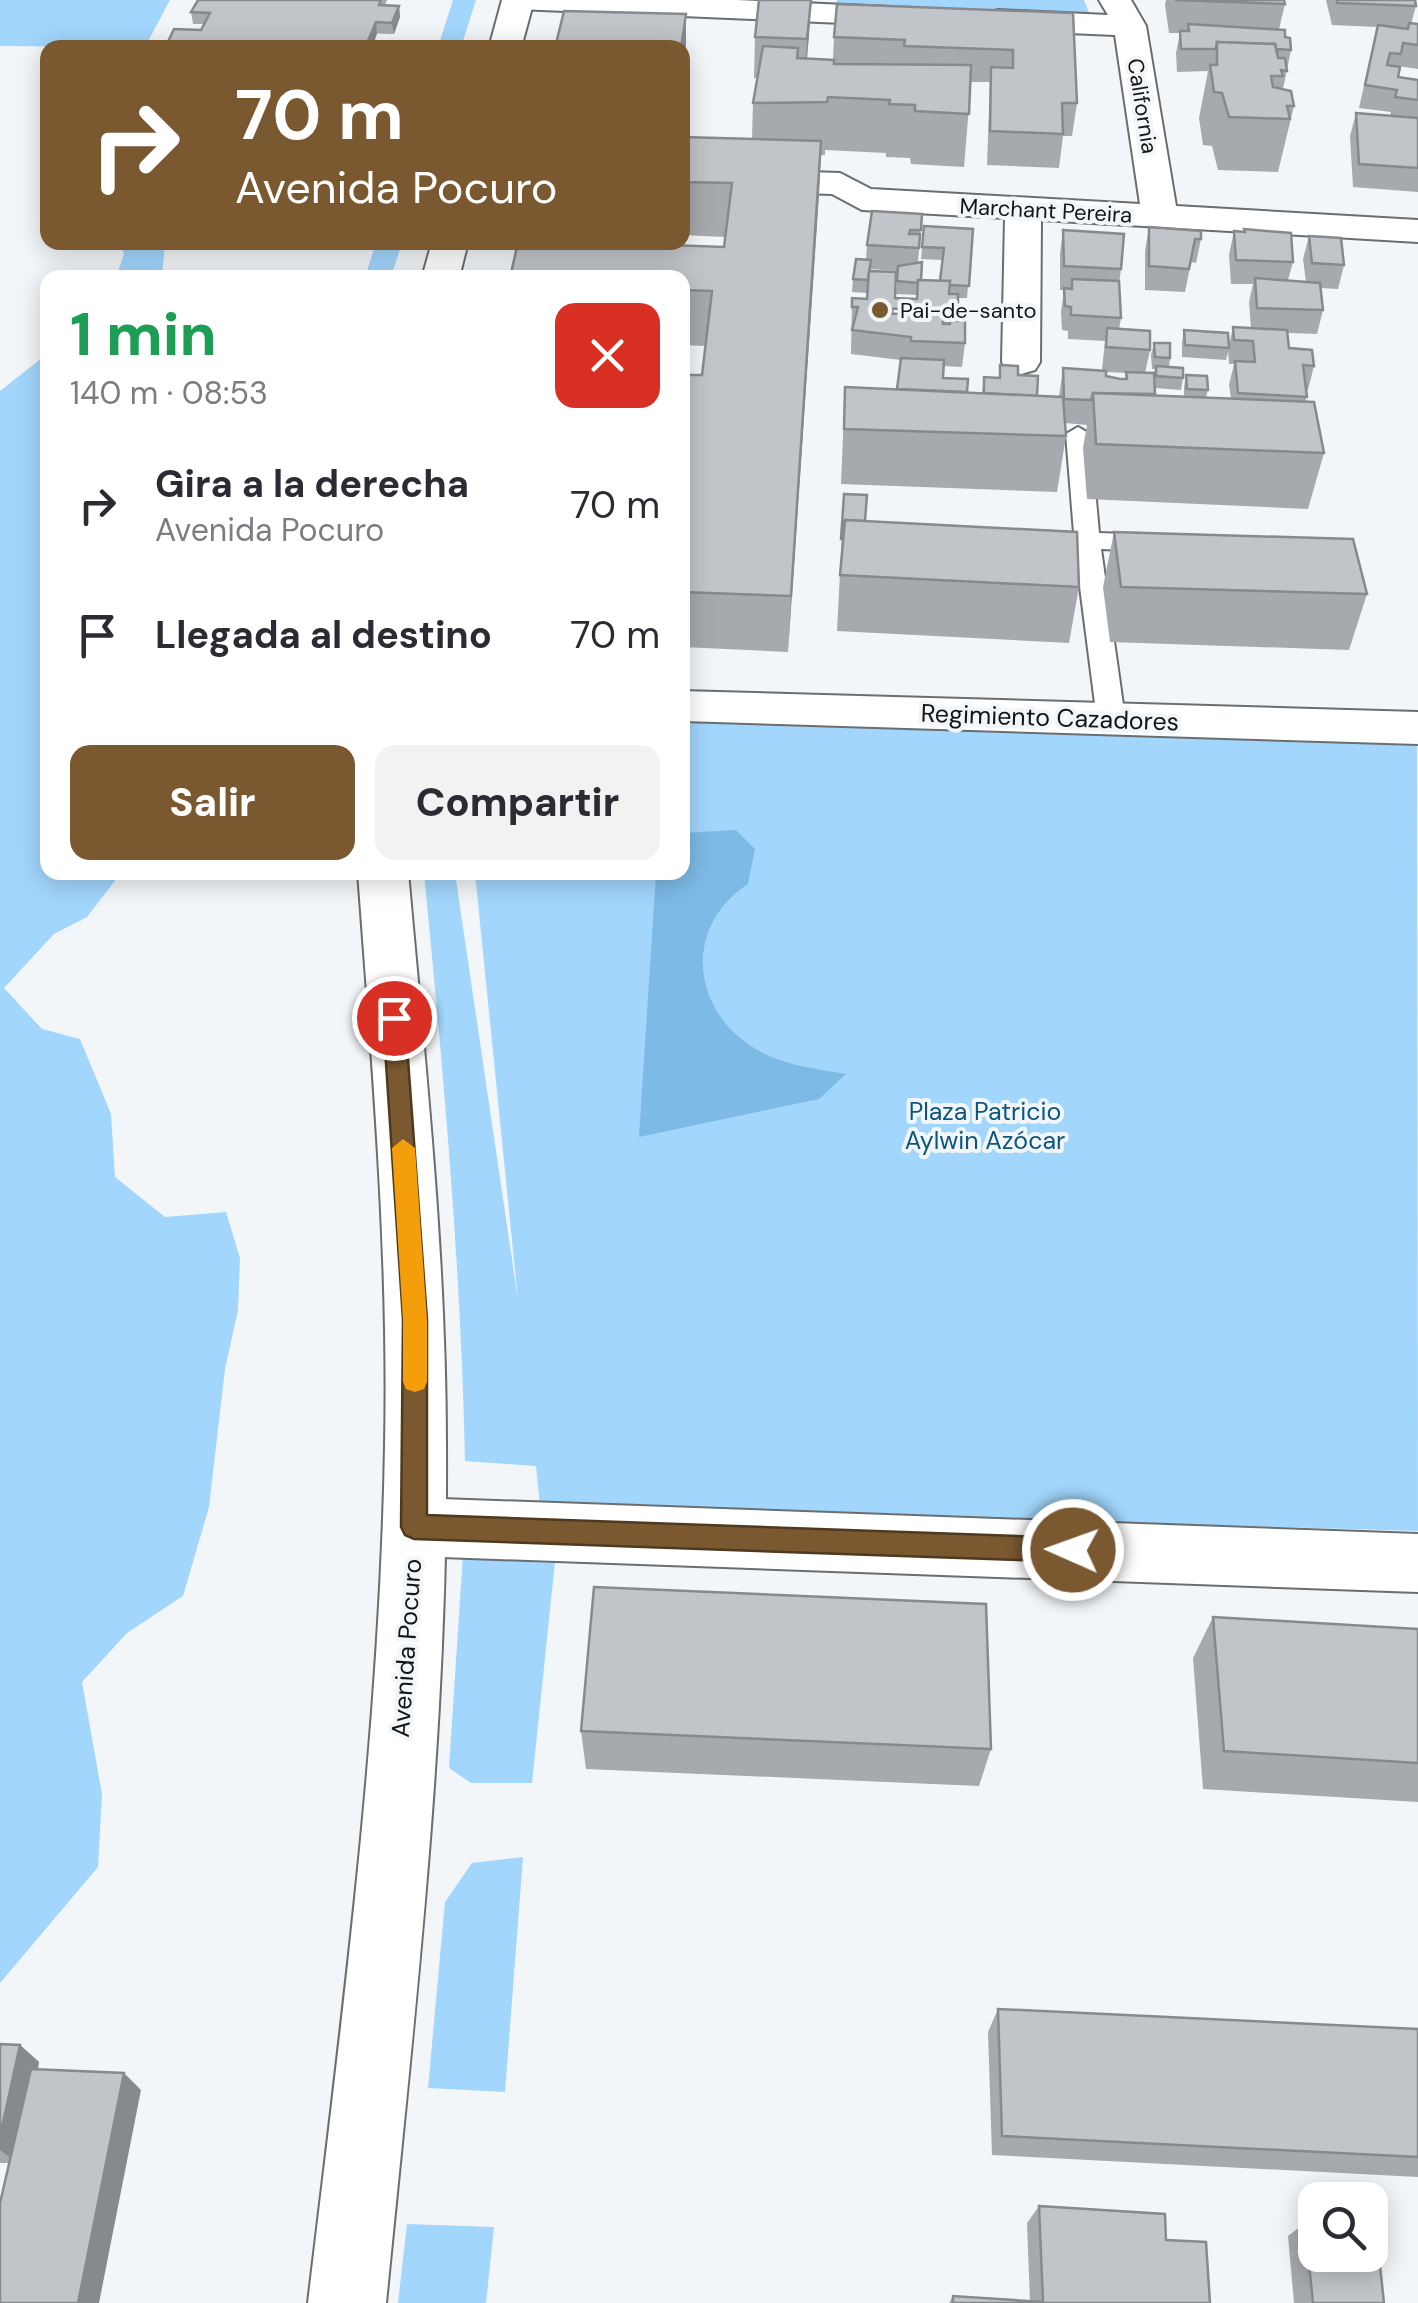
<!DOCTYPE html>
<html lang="es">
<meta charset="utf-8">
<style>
body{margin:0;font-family:"DM Sans",sans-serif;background:#f2f2f3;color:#2b2b33;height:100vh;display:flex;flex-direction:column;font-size:38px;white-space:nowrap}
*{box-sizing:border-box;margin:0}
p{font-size:32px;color:#7c7c81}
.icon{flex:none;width:55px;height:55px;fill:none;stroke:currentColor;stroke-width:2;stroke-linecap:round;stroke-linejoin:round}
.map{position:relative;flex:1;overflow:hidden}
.sheet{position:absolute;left:40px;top:270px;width:650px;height:610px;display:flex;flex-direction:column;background:#fff;border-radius:20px;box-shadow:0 5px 25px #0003}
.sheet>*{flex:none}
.guide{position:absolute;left:40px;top:40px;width:650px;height:210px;border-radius:20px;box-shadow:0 5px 25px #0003;background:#7a5930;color:#fff;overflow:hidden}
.tools{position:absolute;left:1298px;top:2182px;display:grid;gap:20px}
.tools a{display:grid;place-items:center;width:90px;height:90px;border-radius:20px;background:#fff;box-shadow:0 5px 25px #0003;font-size:50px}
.pin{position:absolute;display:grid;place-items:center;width:85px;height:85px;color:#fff;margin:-42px;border:5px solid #fff;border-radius:50%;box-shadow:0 2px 10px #0007}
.me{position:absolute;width:110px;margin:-55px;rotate:272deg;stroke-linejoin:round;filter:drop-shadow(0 0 8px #0008)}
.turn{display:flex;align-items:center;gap:35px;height:210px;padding:0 30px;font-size:45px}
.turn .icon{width:130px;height:130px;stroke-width:2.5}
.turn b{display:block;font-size:70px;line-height:85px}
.round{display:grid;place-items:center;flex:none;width:105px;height:105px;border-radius:20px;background:#f2f2f3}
.head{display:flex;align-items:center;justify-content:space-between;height:170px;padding:0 30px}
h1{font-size:60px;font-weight:800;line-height:75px;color:#1e9e55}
.action{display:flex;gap:20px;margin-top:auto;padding:20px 30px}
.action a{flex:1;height:115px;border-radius:20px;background:#7a5930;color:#fff;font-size:40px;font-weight:800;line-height:115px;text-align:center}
.action a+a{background:#f2f2f3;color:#2b2b33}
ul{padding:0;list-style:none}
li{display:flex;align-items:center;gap:30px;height:130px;padding:0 30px}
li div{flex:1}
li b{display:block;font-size:38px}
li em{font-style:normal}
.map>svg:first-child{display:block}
.green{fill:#a2d6fc}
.water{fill:#7dbae5}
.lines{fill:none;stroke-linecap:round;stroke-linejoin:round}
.lane-casing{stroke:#6a6e71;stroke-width:4}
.street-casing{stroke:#6a6e71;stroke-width:4}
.secondary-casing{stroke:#6a6e71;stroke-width:4}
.lane{fill:#fff;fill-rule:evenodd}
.street{fill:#fff;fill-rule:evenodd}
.secondary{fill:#fff;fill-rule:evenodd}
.wall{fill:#a6a9ad;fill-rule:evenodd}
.shaded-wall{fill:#878a8d}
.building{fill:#c1c5c9;stroke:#878a8d;stroke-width:2.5;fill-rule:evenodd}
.route{fill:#7a5930;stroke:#4f3a1f;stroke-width:2.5}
.slow{fill:#f59e0b}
.poi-dot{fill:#7a5930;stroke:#f2f6f9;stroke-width:4}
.labels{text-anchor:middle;stroke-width:8;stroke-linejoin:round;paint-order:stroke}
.far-street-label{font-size:22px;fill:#131516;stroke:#f2f6f9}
.far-poi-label{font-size:22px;fill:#131516;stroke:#f2f6f9;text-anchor:start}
.street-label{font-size:25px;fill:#131516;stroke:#f2f6f9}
.park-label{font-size:25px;fill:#0b567f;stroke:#f2f6f9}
</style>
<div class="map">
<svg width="1418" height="2303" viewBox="0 0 1418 2303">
<rect width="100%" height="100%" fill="#f2f6f9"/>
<g class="green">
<polygon points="0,0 170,0 145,47 0,46"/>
<polygon points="453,0 476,0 461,47 438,47"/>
<polygon points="837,0 1084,0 1091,18 836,9"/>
<polygon points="120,243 165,243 162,277 116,277 124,254"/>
<polygon points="376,243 402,243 391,277 365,277"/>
<polygon points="47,354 48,872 121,873 87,917 54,934 4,988 42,1029 80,1039 111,1114 115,1177 165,1217 226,1212 240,1258 238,1310 225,1369 209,1507 183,1596 127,1633 82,1682 102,1794 98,1867 0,1983 0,391"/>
<path d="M683 722 1417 744 1418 1531 540 1506 536 1466 465 1461C461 1264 443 1069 424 873H455L518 1300 475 873 682 872Z"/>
<polygon points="556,1552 532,1783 471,1783 449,1768 463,1554"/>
<polygon points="523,1857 505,2092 428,2088 445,1902 472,1863"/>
<polygon points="407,2224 494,2227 486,2303 398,2303"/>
</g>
<path class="water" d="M736 830 755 849 748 884C680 929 692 1017 763 1053 788 1066 818 1069 846 1074L819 1099 639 1137 656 873 682 872 683 833Z"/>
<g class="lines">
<defs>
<polygon id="lane" points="1078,427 1090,434 1099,533 1154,535 1167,543 1154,551 1101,549 1125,719 1121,725 1101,725 1097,719 1075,548 1033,547 1020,539 1033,531 1074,533 1066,434"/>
<g id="street">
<polygon points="502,0 737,0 912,8 923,10 928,17 923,24 912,26 518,9 507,7"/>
<polygon points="1099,0 1131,0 1146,26 1176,206 1418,220 1418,242 1041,220 1040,362 1035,370 1021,374 1007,370 1002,362 1005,218 862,210 832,194 682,189 682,168 840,173 871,189 1140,204 1115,35 998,30 987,27 982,20 987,13 998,10 1108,15"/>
<polygon points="682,691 1418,712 1418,744 682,721"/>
<polygon points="414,1498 1418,1534 1418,1592 414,1556 392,1547 383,1527 392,1507"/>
</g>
<g id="secondary">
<polygon points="502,0 534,0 521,48 489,48"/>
<polygon points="432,242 468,242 459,278 422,278"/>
<path d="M358 872H408C425 1063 446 1253 446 1445 448 1731 414 2018 386 2303H308C342 2019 380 1732 385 1446 389 1254 372 1063 358 872Z"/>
</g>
</defs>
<use href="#lane" class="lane-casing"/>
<use href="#street" class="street-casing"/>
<use href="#secondary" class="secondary-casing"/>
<use href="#lane" class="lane"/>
<use href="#street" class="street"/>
<use href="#secondary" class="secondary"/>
</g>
<g class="wall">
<polygon points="198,0 387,0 385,5 399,6 400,17 394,34 201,30 204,24 193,24 191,12"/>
<polygon points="811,0 807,59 833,60 834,37 1073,13 1077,103 1072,136 1063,136 1059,168 987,165 990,82 971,82 964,167 911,164 910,158 886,157 886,153 825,150 825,155 821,155 788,652 682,647 682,375 702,375 705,346 682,345 682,278 724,247 725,237 682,235 682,137 752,139 753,103 757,78 754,78 755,37"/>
<polygon points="1166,0 1284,0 1285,4 1279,29 1291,50 1283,89 1294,106 1278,172 1218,170 1212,146 1203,145 1199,118 1208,71 1177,72 1176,53 1180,33 1169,33 1165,5"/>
<polygon points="1326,0 1415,0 1416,6 1411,24 1418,24 1418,69 1398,66 1398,77 1418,80 1418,192 1353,187 1350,136 1356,113 1390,116 1391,112 1359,108 1377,27 1332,25"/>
<path d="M922 214 918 262 921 280 940 281 942 260 921 259 924 226 973 229 967 298H958L957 321 965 343 962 367 943 366V378L967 392 982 393 984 377 999 378 1000 365 1018 375 1037 396 1059 397 1063 368 1102 370 1105 341 1068 339V331L1062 330 1061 312 1064 290H1060V254L1063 230 1121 269 1119 284 1121 318 1119 329 1150 350 1145 373 1154 376 1155 369H1152L1151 355 1154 343 1170 358 1169 367 1183 378 1181 390 1155 388V395L1184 397V387L1186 375 1208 390 1206 397 1231 398 1229 385 1234 364H1229L1228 350 1233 327 1251 328 1249 302 1253 284H1231L1229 255 1234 231 1244 232V229L1293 262 1288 280 1306 282 1303 259 1309 236 1344 265 1338 289 1320 288 1323 310 1317 334 1288 333 1289 348 1314 366 1308 390H1306V401L1324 453 1308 509 1087 499 1083 448 1087 425 1065 423 1066 436 1057 492 841 484 845 387 897 389 901 360 851 354 852 298 867 299V293L852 292 853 279 866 260 867 245ZM870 269 898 271 896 294 917 295 916 299 895 298 870 271ZM894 309H901V314H894ZM1106 372 1126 373 1125 379 1106 376Z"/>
<polygon points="1149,227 1201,239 1196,263 1191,262 1185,292 1145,290 1145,251"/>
<polygon points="1184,330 1229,348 1226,360 1182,357 1182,343"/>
<polygon points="844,494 865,521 1079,587 1069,643 837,631"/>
<polygon points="1114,532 1367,594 1349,650 1110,642 1103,587"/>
<polygon points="1213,1617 1418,1629 1418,1802 1203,1789 1193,1658"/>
<polygon points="581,1731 991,1749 979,1786 586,1769"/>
<polygon points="998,2009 1418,2029 1418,2177 992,2155 988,2032"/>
<polygon points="0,2044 20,2045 39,2062 38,2070 141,2090 9,2163 0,2163"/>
<polygon points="1039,2206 1166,2240 1210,2303 949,2303 953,2296 1030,2301 1027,2223"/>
<polygon points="1305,2223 1384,2303 1294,2303 1288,2236"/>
</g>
<g class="shaded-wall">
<polygon points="811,0 809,36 805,79 807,39"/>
<polygon points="399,6 400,17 394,34 392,23"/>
<polygon points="686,14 686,46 682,69 682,48 681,48"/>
<polygon points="376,22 377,34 372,48 365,48"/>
<polygon points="821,141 819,195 788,652 791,596"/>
<polygon points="20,2045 39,2062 18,2163 0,2150 0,2136"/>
<polygon points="124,2073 141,2090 99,2303 78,2303"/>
</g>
<g class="building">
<polygon points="198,0 381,0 379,5 399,6 392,23 376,22 365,48 165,48 174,29 201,30 210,13 191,12"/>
<polygon points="759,0 811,0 807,39 755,37"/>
<polygon points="1175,0 1284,0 1285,4"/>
<polygon points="1337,0 1415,0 1416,6 1337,3"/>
<polygon points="837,4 1073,13 1077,103 1062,103 1063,134 990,131 991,67 1013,68 1013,50 904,46 905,40 834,37"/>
<polygon points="564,11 686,14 681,48 555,48"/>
<polygon points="1409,23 1418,24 1418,45 1403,43 1401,54 1390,53 1387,65 1400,67 1398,77 1418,80 1418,100 1395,97 1397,90 1365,85 1378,25 1408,29"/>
<polygon points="1188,24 1285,30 1285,37 1290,38 1291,50 1278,49 1277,54 1275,44 1217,42 1216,49 1181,49 1180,31 1189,31"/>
<polygon points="1217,42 1275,44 1278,58 1285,58 1287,71 1281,70 1283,76 1271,76 1273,87 1291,91 1294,106 1287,106 1290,119 1229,117 1222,93 1214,92 1210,65 1217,65"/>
<polygon points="763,46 798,48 797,58 834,60 834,64 971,65 969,114 915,111 915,105 889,104 890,100 828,97 827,102 753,103"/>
<polygon points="1356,113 1418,118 1418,168 1359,164"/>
<polygon points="682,137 821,141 791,596 682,592 682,375 702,375 712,291 682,290 682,278 510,278 518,242 584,242 724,247 732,183 682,182"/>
<polygon points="872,211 922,214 921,230 910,230 909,234 920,234 919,248 867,245"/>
<polygon points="924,226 973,229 969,286 949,285 950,281 940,281 944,248 922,247"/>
<polygon points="1149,227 1201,231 1201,239 1195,239 1189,269 1149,266"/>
<polygon points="1244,229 1291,233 1293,262 1236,260 1234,231 1245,232"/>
<polygon points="1063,230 1124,234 1121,269 1064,266"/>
<polygon points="1309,236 1341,238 1344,265 1312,263"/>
<polygon points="856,259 871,260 868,280 853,279"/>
<polygon points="922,262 921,280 918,280 918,283 897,281 898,266"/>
<path d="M869 271 896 272 895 298 917 299 918 280 950 281 949 294H958V312L943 311V324H950V321H965V343L911 341V337L852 330 858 307H852V298L867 299ZM878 308 901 309V314L877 313Z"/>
<polygon points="1255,278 1320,283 1323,310 1257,308"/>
<polygon points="1072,279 1119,281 1121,318 1071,315 1071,307 1065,306 1064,288 1072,289"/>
<polygon points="1233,327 1287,330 1289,348 1312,350 1314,366 1303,365 1307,397 1238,393 1235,361 1255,362 1253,341 1234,340"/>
<polygon points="1107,328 1150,331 1150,350 1106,347"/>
<polygon points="1184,330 1228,333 1229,348 1185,345"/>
<polygon points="1154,343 1170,343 1170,358 1155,357"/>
<polygon points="901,358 944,360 943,378 968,379 967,392 897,389"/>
<polygon points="1000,365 1018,366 1018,375 1038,376 1037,396 984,393 984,377 1000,378"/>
<polygon points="1156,366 1183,368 1183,378 1156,376"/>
<polygon points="1063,368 1106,371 1106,376 1120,379 1127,379 1126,372 1154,373 1155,394 1093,393 1091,400 1064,399"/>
<polygon points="1186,375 1207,376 1208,390 1187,389"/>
<polygon points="845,387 1063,397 1066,436 844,429"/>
<polygon points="1093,393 1314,402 1324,453 1096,444"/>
<polygon points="844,494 867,495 865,521 845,520 843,539 841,539"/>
<polygon points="845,520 1077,532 1079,587 840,575"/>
<polygon points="1114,532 1353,539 1367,594 1121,587"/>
<polygon points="594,1587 986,1604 991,1749 581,1731"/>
<polygon points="1213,1617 1418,1629 1418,1763 1224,1751"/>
<polygon points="998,2009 1418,2029 1418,2157 1002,2136"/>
<polygon points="0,2044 20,2045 0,2136"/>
<polygon points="31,2069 124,2073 78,2303 0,2303 0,2203"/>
<polygon points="1039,2206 1165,2214 1166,2240 1206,2242 1210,2303 953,2303 953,2296 1043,2302"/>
<polygon points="1305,2223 1315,2224 1315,2255 1370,2255 1370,2227 1376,2228 1384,2303 1313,2303"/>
</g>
<polygon class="route" points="394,1010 405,1018 427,1320 427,1515 1073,1538 1082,1542 1086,1550 1082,1559 1073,1562 414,1539 405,1535 401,1527 403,1320 383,1018"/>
<polygon class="slow" points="403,1139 415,1148 427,1320 427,1382 424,1389 415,1392 406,1389 403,1382 403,1320 392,1148"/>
<circle class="poi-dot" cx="880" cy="310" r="10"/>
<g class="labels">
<g class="far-street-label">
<text transform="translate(1143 106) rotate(81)" y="8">California</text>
<text transform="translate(1046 210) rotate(3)" y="8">Marchant Pereira</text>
</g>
<g class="far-poi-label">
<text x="900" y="318">Pai-de-santo</text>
</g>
<g class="street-label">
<text transform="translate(1050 717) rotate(2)" y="9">Regimiento Cazadores</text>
<text transform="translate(406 1648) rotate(-86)" y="9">Avenida Pocuro</text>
</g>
<g class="park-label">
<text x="985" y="1120">Plaza Patricio<tspan x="985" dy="29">Aylwin Azócar</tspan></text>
</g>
</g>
</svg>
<div class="tools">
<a><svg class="icon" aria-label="search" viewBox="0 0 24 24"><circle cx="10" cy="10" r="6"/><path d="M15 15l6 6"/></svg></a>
</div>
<div class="pin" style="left:394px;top:1018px;background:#d93025"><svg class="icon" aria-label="arrive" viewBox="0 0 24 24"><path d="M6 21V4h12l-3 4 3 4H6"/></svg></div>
<svg class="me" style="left:1073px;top:1550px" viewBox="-20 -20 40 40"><circle r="17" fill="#7a5930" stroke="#fff" stroke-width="3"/><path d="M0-11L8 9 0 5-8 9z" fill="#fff"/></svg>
<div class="guide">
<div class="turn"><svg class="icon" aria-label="right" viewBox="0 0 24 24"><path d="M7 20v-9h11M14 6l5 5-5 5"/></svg><div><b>70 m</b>Avenida Pocuro</div></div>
</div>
<section class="sheet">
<div class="head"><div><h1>1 min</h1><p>140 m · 08:53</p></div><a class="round" style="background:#d93025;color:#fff"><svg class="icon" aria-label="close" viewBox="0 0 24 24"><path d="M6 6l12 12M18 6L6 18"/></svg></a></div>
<ul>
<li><svg class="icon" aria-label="right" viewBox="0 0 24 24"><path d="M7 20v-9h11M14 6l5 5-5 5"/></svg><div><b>Gira a la derecha</b><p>Avenida Pocuro</p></div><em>70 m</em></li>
<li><svg class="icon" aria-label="arrive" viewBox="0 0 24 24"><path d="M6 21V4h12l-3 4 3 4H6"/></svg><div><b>Llegada al destino</b></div><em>70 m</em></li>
</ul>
<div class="action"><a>Salir</a><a>Compartir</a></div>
</section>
</div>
